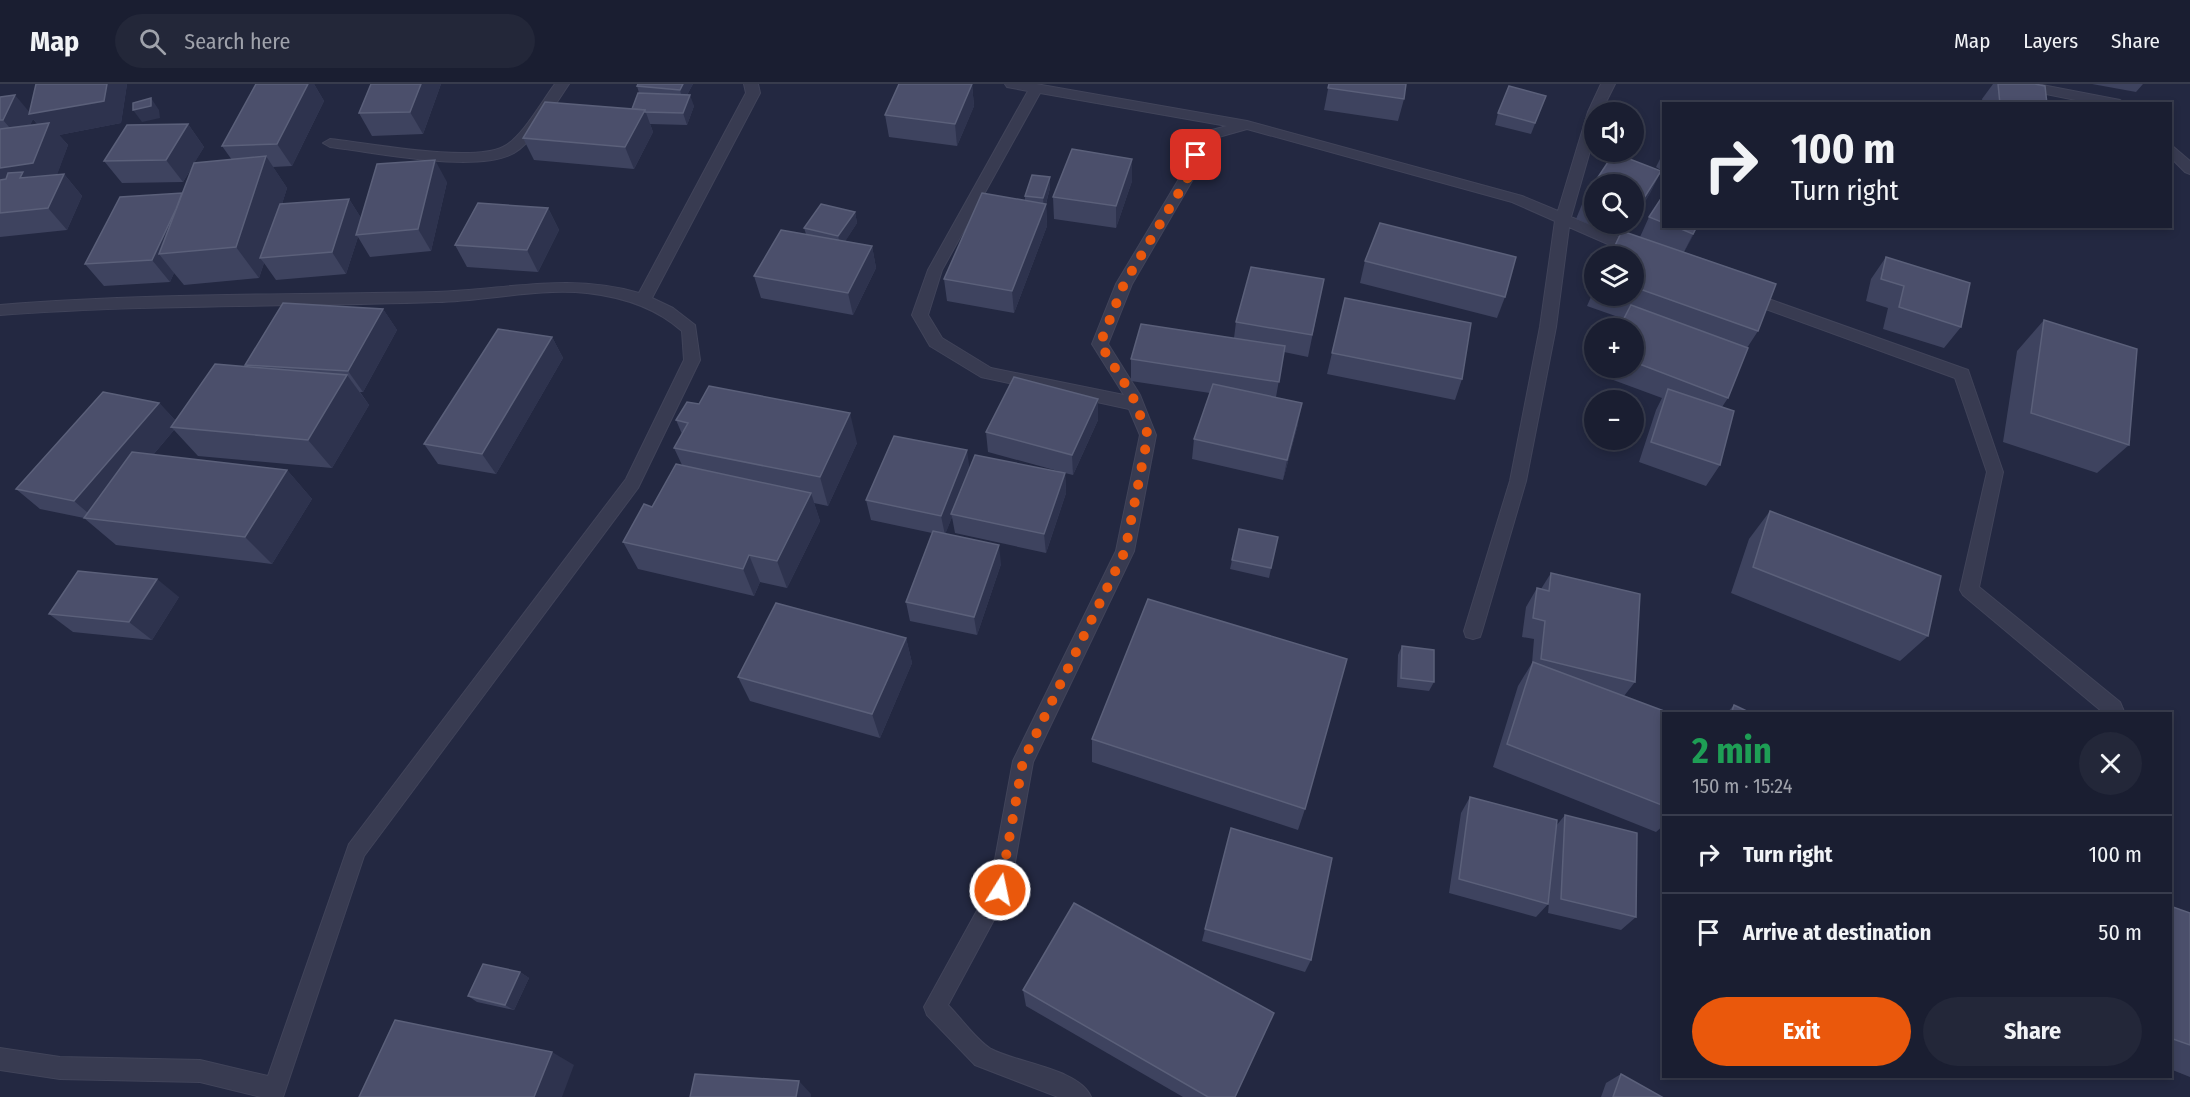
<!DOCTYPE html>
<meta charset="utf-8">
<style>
body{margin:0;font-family:"Fira Sans Condensed",sans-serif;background:#232739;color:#f1f3f6;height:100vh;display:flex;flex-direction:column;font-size:22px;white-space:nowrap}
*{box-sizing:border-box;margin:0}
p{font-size:20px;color:#9fa2ab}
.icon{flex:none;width:33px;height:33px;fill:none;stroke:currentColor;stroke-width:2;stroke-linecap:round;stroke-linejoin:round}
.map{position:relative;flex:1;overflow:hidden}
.sheet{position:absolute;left:1662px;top:628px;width:510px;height:366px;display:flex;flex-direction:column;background:#1a1e31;border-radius:0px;box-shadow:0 3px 9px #0003,0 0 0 2px #383c4d}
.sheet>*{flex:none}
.top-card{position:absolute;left:1662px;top:18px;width:510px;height:126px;border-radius:0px;box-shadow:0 3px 9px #0003,0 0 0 2px #383c4d;background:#1a1e31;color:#f1f3f6;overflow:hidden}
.tools{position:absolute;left:1584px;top:18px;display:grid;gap:12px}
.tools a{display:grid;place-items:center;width:60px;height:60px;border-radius:50%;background:#1a1e31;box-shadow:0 3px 9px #0003,0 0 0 2px #383c4d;font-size:30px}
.pin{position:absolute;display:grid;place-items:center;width:51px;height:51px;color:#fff;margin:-26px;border-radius:12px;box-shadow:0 3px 9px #0006}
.me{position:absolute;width:66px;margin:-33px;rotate:10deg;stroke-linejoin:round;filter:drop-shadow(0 0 4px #0008)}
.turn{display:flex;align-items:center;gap:21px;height:126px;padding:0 30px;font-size:27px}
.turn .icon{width:78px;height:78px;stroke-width:2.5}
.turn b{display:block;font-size:42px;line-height:51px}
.round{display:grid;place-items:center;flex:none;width:63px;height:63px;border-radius:32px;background:#232739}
.head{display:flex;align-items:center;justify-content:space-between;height:102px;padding:0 30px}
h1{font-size:36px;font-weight:700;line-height:45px;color:#1e9e55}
.primary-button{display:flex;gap:12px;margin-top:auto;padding:12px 30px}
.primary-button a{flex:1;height:69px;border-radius:36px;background:#ea580c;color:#fff;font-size:24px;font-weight:700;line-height:69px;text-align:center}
.primary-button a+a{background:#232739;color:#f1f3f6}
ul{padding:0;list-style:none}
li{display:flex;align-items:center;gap:18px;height:78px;padding:0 30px;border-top:2px solid #383c4d}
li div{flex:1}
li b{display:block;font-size:22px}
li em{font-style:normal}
header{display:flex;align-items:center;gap:36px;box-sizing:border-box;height:84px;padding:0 30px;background:#1a1e31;border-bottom:2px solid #383c4d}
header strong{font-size:28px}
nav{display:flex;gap:33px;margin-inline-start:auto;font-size:21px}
.search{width:420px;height:54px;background:#232739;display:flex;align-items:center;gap:15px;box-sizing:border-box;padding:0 21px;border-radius:33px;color:#9fa2ab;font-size:22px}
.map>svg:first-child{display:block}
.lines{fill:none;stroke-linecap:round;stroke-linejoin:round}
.street-casing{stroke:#41445a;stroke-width:2}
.street{fill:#383b51;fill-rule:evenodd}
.wall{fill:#3e435f;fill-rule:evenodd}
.shaded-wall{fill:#2e334e}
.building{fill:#4b4f6b;stroke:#5b607a;stroke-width:1.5}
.route{stroke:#ea580c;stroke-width:10;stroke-dasharray:0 18}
</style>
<header>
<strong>Map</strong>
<div class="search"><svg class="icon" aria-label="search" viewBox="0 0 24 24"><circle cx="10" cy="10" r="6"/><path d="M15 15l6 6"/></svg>Search here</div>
<nav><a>Map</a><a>Layers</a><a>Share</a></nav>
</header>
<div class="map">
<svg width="2190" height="1013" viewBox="0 0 2190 1013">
<rect width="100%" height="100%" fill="#232841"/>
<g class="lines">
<defs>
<g id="street">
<path d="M555 0H569C556 19 533 58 514 69 476 90 375 68 330 63L323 59 330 55C369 59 470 79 503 63 522 54 542 17 555 0Z"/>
<path d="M744 0H758L760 9 652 214 673 224 695 241 700 276 638 404 364 772 283 1013H261L200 998 60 995 0 986V964L60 973 200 976 268 992 349 760 626 395 684 276 682 247C655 223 622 213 587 209 537 204 487 217 437 218 291 223 146 220 0 231V221C145 209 290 211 436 208 505 206 570 188 639 209L746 9Z"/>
<path d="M1005 0H1036L1247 37 1522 112 1558 127 1588 28 1601 0H1615L1601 28H1594V53L1571 133 1645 164 1647 168 1645 172H1635L1569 143 1556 243 1526 397 1482 547 1480 553 1473 555 1466 553 1464 547 1510 397 1540 243 1555 137 1512 118 1247 45 1208 56 1196 90 1132 200 1108 260 1140 311 1156 351 1134 467 1033 678 1010 806 948 921C961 934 976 956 991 965 1017 979 1080 985 1091 1013H1058L975 981 927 931 924 923 990 803 1013 677 1116 467 1140 351 1129 325 981 293 930 262 912 231 928 186 1028 7 1007 3ZM1040 9 1227 42 1197 50 1195 53 1182 90 1116 200 1092 260 1124 311 991 284 942 254 928 231 942 186Z"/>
<polygon points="2009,0 2037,0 2120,16 2126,20 2096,20 2016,4"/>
<polygon points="2170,60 2190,77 2190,90 2185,88 2170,73"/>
<polygon points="1746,207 1968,286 2003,388 1979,503 2120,618 2125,630 2105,630 1963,511 1960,506 1987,388 1955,294 1741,216 1738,212 1741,208"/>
</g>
</defs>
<use href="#street" class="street-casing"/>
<use href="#street" class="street"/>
</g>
<g class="wall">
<path d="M36 0H127L121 39 59 51 68 61 57 90H64L82 112 67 146 0 153V13L30 29ZM33 35 38 41H30Z"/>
<polygon points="256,0 314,0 324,17 292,82 273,83 287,104 282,120 349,115 361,134 447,98 431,167 370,173 358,153 346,190 276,196 264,179 259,194 184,201 174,189 170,198 104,202 85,180 182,109 194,80 183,98 122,99 104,77 188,40 204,63 194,79 232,76 222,62"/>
<polygon points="371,0 441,0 423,50 372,52 359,29"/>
<polygon points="638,0 693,0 687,11 694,22 687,41 650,40 653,48 634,85 534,76 523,54 632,25 639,9 637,2"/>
<polygon points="972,0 974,22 957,62 889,53 885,31"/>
<polygon points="1329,0 1404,15 1398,37 1324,26"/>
<polygon points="1993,0 2035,0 2047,20 1983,20 1982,15"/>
<polygon points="2092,0 2143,0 2136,8"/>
<polygon points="1546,12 1531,50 1495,41 1498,29"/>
<polygon points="1664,67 1664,88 1656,83"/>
<polygon points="1614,69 1661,87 1650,109 1634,136 1634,100 1594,100 1594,140 1631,140 1625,149 1640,153 1649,133 1664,110 1664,142 1698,142 1684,168 1776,200 1758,247 1747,264 1728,314 1722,323 1734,327 1720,381 1706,402 1639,378 1656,326 1662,314 1597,290 1600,284 1634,284 1634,244 1619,244 1624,235 1587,222 1594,206 1594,212 1634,212 1634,172 1610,172 1620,152 1576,135 1585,113"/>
<polygon points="1132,75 1132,97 1116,144 1054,135 1053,113"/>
<polygon points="1050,93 1050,104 1046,120 1047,142 1014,229 947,217 944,195 1025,116 1025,112"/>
<polygon points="548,124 559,146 538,188 467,183 455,161"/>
<polygon points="855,128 857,139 845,157 872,162 876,184 853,231 761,214 754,192 806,150 804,144"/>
<polygon points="1886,173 1961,243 1944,264 1883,245 1888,224 1866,217 1871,195"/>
<polygon points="1365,177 1505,213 1497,234 1360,199"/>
<polygon points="1324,195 1308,273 1284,268 1276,313 1298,340 1283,396 1192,375 1194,355 1210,309 1131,297 1131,275 1234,254 1236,238"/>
<polygon points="1345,214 1462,295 1455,316 1327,290"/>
<polygon points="383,225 397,246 363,308 360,308 369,321 332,384 198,372 174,346 153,371 287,386 312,415 272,480 116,461 84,434 40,425 16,405 159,319 175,336 246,282 245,281"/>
<polygon points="2044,236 2129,361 2097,389 2003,358 2017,267"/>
<polygon points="552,253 563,274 496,390 438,380 424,360"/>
<polygon points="1098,315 1098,336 1073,391 1065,389 1066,409 1046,469 955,449 952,433 945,450 1001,480 977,551 910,537 906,518 932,449 871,436 866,416 970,384 1058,387 988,368 986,348"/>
<polygon points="676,336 857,359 828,422 814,419 820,437 787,504 760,498 754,512 638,485 623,458 652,423 682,381 674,364 682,350"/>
<polygon points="1770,427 1928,552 1900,577 1731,509 1749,455"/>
<polygon points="1278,453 1269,494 1230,485 1232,476"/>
<polygon points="1551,489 1635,598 1624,612 1664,630 1664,741 1656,748 1493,683 1518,602 1532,579 1534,555 1522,553 1526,523 1537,504 1541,505"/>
<polygon points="179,513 152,556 73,548 49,530"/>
<polygon points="906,554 912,579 880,654 750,617 738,593"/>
<polygon points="1402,562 1434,598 1429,607 1397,603 1398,571"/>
<polygon points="1734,621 1753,630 1726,630"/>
<polygon points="1092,655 1305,725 1298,746 1092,678"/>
<polygon points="1470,713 1556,742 1565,731 1636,833 1621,846 1548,829 1549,819 1536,833 1449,809 1461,729"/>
<polygon points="1231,744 1311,876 1305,888 1202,857"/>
<polygon points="2170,822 2190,829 2190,993 2170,985"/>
<polygon points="520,888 529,894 514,926 477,918 468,912"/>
<polygon points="1023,906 1235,1013 1183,1013 1026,922"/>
<polygon points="1621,990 1662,1013 1601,1013 1606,999"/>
</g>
<g class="shaded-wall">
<polygon points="107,0 127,0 121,39 59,51 68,61 53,102 0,108 0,84 45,49 33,35 22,58 3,36 15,11 31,30"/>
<polygon points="308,0 314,0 324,17 292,82 277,60"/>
<polygon points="421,0 441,0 423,50 410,28"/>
<polygon points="683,0 693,0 683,18 680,6"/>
<polygon points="972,0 974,22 957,62 955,40"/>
<polygon points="690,11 694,22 687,41 683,29"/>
<polygon points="151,14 159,26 160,34 142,38 133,26"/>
<polygon points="645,26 653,48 634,85 625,63"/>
<polygon points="188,40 204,63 183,98 166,76"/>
<polygon points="266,72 287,104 265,174 260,174 264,179 259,194 236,163"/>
<polygon points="1132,75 1132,97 1116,144 1116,122"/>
<polygon points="435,76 447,98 431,167 418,145"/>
<polygon points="1661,87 1650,109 1634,136 1634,130"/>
<polygon points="64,90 82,112 67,146 48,124"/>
<polygon points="1050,93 1050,104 1044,126 1043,114"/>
<polygon points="184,109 159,170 174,189 170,198 152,176"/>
<polygon points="349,115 363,137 356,151 358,153 346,190 332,168"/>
<polygon points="1046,120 1047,142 1014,229 1012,207"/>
<polygon points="548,124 559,146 538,188 527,166"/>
<polygon points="855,128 857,139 841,164 838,152"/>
<polygon points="1629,140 1631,140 1623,153"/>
<polygon points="1697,142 1698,142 1682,172"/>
<polygon points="872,162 876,184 853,231 848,209"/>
<polygon points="383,225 397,246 363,308 348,287"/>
<polygon points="552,253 563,274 496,390 482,370"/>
<polygon points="347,291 369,321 332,384 308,356"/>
<polygon points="1098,315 1098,336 1073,391 1072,371"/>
<polygon points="159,319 179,340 171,343 174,346 98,436 95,435 74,417"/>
<polygon points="1302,319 1298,340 1283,396 1287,376"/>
<polygon points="850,329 857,359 828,422 820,393"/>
<polygon points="967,366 970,387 951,430 952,433 945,451 941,432"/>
<polygon points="287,386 312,415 272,480 245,453"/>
<polygon points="1065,389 1066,409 1046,469 1044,450"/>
<polygon points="811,409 820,437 787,504 777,477"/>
<polygon points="999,461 1001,480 977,551 974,533"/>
<polygon points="749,471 760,498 754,512 743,485"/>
<polygon points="157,495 179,513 152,556 129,538"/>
<polygon points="906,554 912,579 880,654 872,630"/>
<polygon points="520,888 529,894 514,926 505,921"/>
<polygon points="552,968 574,981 562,1013 534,1013"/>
<polygon points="799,997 811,1010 811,1013 796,1013"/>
</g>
<g class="building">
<polygon points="36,0 107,0 104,17 29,30"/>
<polygon points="256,0 308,0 277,60 222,62"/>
<polygon points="371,0 421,0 410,28 359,29"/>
<polygon points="638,0 683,0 680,6 637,2"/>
<polygon points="899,0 972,0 955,40 885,31"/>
<polygon points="1329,0 1406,0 1404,15 1328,4"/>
<polygon points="1998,0 2035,0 2045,2 2047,20 2000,20"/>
<polygon points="1509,2 1546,12 1535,39 1498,29"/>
<polygon points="638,9 690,11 683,29 645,28 645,26 632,25"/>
<polygon points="15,11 3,36 0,36 0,13"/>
<polygon points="151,14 151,22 133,26 133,19"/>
<polygon points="545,18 645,26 625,63 523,54"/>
<polygon points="49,39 33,79 0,84 0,45"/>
<polygon points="188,40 166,76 104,77 127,41"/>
<polygon points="1072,65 1132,75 1116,122 1053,113"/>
<polygon points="1614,69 1661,87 1634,130 1634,100 1594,100 1594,117 1585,113"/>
<polygon points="266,72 236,163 159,170 194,79"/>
<polygon points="435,76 418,145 356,151 377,80"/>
<polygon points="23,88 20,94 64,90 48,124 0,129 0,96 6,95 8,89"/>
<polygon points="1032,91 1050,93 1043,114 1025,112"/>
<polygon points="182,109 176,125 152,176 85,180 120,113"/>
<polygon points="982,109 1046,120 1012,207 944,195"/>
<polygon points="1664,110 1664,139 1649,133"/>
<polygon points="349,115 332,168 260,174 280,120"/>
<polygon points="478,119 548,124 527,166 455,161"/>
<polygon points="821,120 855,128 838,152 804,144"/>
<polygon points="1380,139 1516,173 1505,213 1365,177"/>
<polygon points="1674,142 1697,142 1693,150"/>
<polygon points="781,146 872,162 848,209 754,192"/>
<polygon points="1622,147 1776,200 1758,247 1634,203 1634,172 1610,172"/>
<polygon points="1886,173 1970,199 1961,243 1899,223 1904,202 1881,195"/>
<polygon points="1251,183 1324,195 1312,251 1236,238"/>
<polygon points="1345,214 1471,239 1462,295 1332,269"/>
<polygon points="283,219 383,225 348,287 245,281"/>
<polygon points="1631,221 1748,264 1728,314 1634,278 1634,244 1619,244"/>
<polygon points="2044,236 2137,265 2129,361 2031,329"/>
<polygon points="1141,240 1285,262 1279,298 1131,275"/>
<polygon points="498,245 552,253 482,370 424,360"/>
<polygon points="215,280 347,291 308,356 171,343"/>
<polygon points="1014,293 1098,315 1072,371 986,348"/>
<polygon points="1213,300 1302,319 1287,376 1194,355"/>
<polygon points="709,302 850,329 820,393 674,364 688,339 676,336 687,318 699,320"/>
<polygon points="1668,305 1734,327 1720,381 1651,358"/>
<polygon points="103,308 159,319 74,417 16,405"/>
<polygon points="894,352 967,366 941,432 866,416"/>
<polygon points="132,368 287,386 245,453 84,434"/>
<polygon points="975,371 1065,389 1044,450 951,430"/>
<polygon points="676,380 811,409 777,477 749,471 743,485 623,458 644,420 652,423"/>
<polygon points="1770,427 1941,492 1928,552 1753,483"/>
<polygon points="1239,445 1278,453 1271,484 1232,476"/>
<polygon points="933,447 999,461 974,533 906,518"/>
<polygon points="78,487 157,495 129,538 49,530"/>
<polygon points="1551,489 1640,510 1635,598 1541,575 1545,537 1533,534 1537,504 1549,507"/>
<polygon points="1148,515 1347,575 1305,725 1092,655"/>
<polygon points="776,519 906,554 872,630 738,593"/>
<polygon points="1402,562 1434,566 1434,598 1401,594"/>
<polygon points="1533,578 1672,630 1664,630 1664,722 1507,660"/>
<polygon points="1734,621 1753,630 1731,630"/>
<polygon points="1470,713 1557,736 1548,820 1459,795"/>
<polygon points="1565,731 1637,749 1636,833 1561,815"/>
<polygon points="1231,744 1332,774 1311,876 1205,845"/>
<polygon points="1074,819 1274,929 1235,1013 1208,1013 1023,906"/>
<polygon points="2170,822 2190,829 2190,961 2170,954"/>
<polygon points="483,880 520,888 505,921 468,912"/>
<polygon points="395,936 552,968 534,1013 359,1013"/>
<polygon points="695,990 799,997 796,1013 690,1013"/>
<polygon points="1621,990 1662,1013 1613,1013"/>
</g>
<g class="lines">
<polyline class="route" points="1000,806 1023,677 1125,467 1148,351 1132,311 1100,260 1124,200 1190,90 1196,71"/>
</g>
</svg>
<div class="tools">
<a><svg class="icon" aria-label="sound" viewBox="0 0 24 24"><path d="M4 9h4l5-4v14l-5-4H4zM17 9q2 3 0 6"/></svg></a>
<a><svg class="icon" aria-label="search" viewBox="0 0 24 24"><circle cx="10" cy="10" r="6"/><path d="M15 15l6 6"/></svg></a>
<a><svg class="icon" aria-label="layers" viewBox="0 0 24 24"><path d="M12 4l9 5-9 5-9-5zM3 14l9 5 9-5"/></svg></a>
<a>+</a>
<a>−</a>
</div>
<div class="pin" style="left:1196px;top:71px;background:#d93025"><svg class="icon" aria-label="arrive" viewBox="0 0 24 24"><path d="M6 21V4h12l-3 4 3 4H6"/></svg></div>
<svg class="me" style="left:1000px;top:806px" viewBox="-20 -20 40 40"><circle r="17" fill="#ea580c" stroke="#fff" stroke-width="3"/><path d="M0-11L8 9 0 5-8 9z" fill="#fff"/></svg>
<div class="top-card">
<div class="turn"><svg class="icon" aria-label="right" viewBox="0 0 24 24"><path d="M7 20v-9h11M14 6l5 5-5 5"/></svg><div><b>100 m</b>Turn right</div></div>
</div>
<section class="sheet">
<div class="head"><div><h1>2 min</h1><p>150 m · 15:24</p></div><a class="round"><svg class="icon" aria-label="close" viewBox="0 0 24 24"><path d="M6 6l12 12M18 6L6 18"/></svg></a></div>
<ul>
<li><svg class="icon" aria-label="right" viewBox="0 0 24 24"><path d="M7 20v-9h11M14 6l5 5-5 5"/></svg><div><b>Turn right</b></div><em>100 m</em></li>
<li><svg class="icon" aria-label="arrive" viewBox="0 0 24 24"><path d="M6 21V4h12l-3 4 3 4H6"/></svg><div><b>Arrive at destination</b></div><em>50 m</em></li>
</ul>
<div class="primary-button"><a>Exit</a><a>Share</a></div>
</section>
</div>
